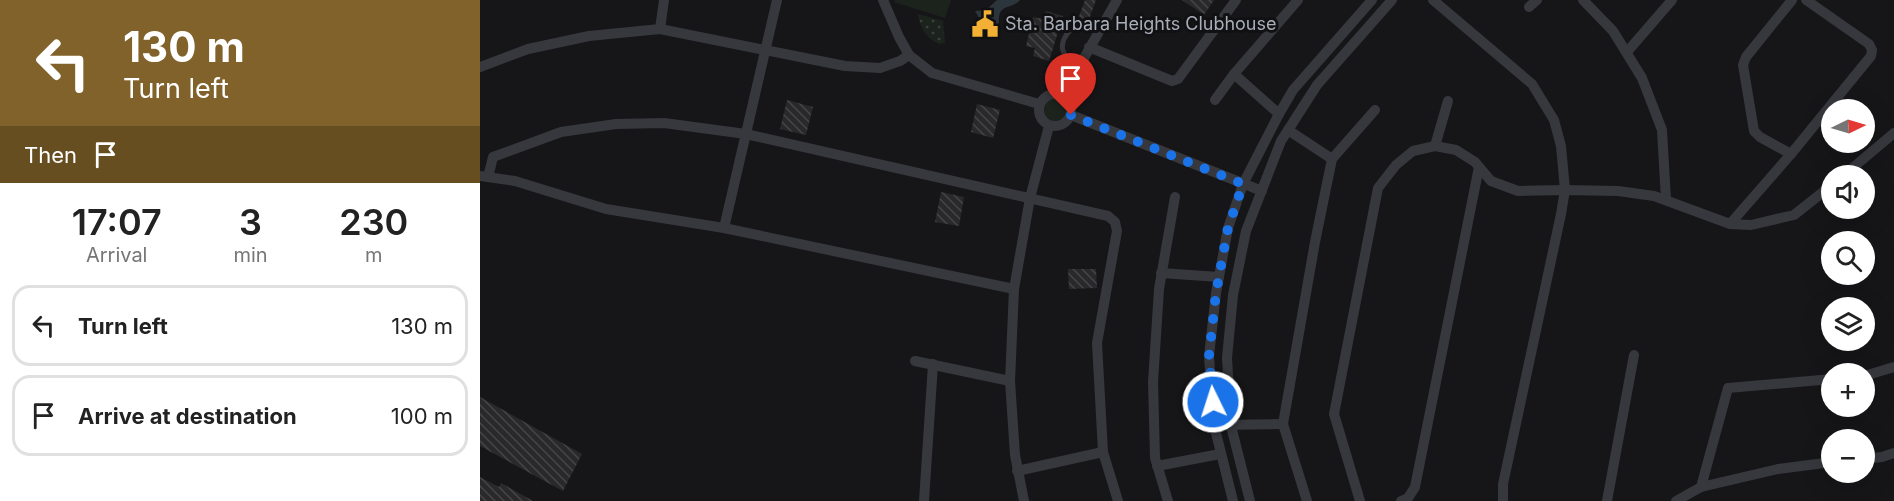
<!DOCTYPE html>
<meta charset="utf-8">
<style>
body{margin:0;font-family:Inter,sans-serif;background:#f6f6f6;color:#222;height:100vh;display:flex;flex-direction:column;font-size:22px;white-space:nowrap}
*{box-sizing:border-box;margin:0}
p{font-size:20px;color:#767676}
.icon{flex:none;width:33px;height:33px;fill:none;stroke:currentColor;stroke-width:2;stroke-linecap:round;stroke-linejoin:round}
.map{position:relative;flex:1;overflow:hidden}
.panel{display:flex;flex-direction:column;background:#fff;width:480px}
.panel>*{flex:none}
.hud{background:#80622a;color:#fff;overflow:hidden}
.needle{width:39px;rotate:85deg}
.fabs{position:absolute;left:1341px;top:99px;display:grid;gap:12px}
.fabs a{display:grid;place-items:center;width:54px;height:54px;border-radius:50%;background:#fff;box-shadow:0 6px 24px #0002;font-size:30px}
.pin{position:absolute;display:grid;place-items:center;width:51px;height:51px;color:#fff;margin:-62px -26px;border-radius:50% 50% 50% 0;rotate:-45deg;box-shadow:0 0 6px #0007}
.pin .icon{rotate:45deg}
.me{position:absolute;width:66px;margin:-33px;rotate:356deg;stroke-linejoin:round;filter:drop-shadow(0 0 4px #0008)}
.turn{display:flex;align-items:center;gap:21px;height:126px;padding:0 24px;font-size:27px}
.turn .icon{width:78px;height:78px;stroke-width:2.5}
.turn b{display:block;font-size:42px;line-height:51px}
.then{display:flex;align-items:center;height:57px;padding:0 24px;background:#0003;gap:12px;font-size:22px}
.eta{display:flex;justify-content:space-evenly;align-items:center;height:102px;text-align:center}
.eta b{font-size:36px;font-weight:600;line-height:42px}
ul{padding:0;list-style:none}
li{display:flex;align-items:center;gap:18px;height:81px;margin:0 12px 9px;padding:0 12px;border:3px solid #e0e0e0;border-radius:18px}
li div{flex:1}
li b{display:block;font-size:22px}
li em{font-style:normal}
main{display:flex;flex:1;min-height:0}
.map>svg:first-child{display:block}
.grass{fill:url(#grass-dots)}
.garden{fill:#1c231d}
.water{fill:#2c353c}
.building{fill:url(#building-back-hatch)}
.lines{fill:none;stroke-linecap:round;stroke-linejoin:round}
.service{stroke:#37383d;stroke-width:5}
.minor{stroke:#37383d;stroke-width:10}
.route{stroke:#1a73e8;stroke-width:10;stroke-dasharray:0 18}
.labels{text-anchor:middle;stroke-width:6;stroke-linejoin:round;paint-order:stroke}
.poi-label{font-size:18px;fill:#a8adb8;stroke:#111113;text-anchor:start}
</style>
<main>
<section class="panel">
<div class="hud">
<div class="turn"><svg class="icon" aria-label="left" viewBox="0 0 24 24"><path d="M17 20v-9H6M10 6l-5 5 5 5"/></svg><div><b>130 m</b>Turn left</div></div>
<div class="then">Then<svg class="icon" aria-label="arrive" viewBox="0 0 24 24"><path d="M6 21V4h12l-3 4 3 4H6"/></svg></div>
</div>
<div class="eta">
<div><b>17:07</b><p>Arrival</p></div>
<div><b>3</b><p>min</p></div>
<div><b>230</b><p>m</p></div>
</div>
<ul>
<li><svg class="icon" aria-label="left" viewBox="0 0 24 24"><path d="M17 20v-9H6M10 6l-5 5 5 5"/></svg><div><b>Turn left</b></div><em>130 m</em></li>
<li><svg class="icon" aria-label="arrive" viewBox="0 0 24 24"><path d="M6 21V4h12l-3 4 3 4H6"/></svg><div><b>Arrive at destination</b></div><em>100 m</em></li>
</ul>
</section>
<div class="map">
<svg width="1414" height="501" viewBox="0 0 1414 501">
<defs>
<pattern id="grass-dots" width="8" height="8" patternUnits="userSpaceOnUse" patternTransform="scale(1.5)"><rect width="8" height="8" fill="#1c231d"/><path d="M2 2h.1M6 6h.1" fill="none" stroke="#3a403c" stroke-width="1.8" stroke-linecap="round"/></pattern>
<pattern id="building-back-hatch" width="6" height="6" patternUnits="userSpaceOnUse" patternTransform="scale(1.5)"><rect width="6" height="6" fill="#29292c"/><path d="M-1 5l2 2M0 0l6 6M5-1l2 2" fill="none" stroke="#454548"/></pattern>
</defs>
<rect width="100%" height="100%" fill="#161618"/>
<path class="grass" d="M438 14 463 21 465 43 459 44C446 38 440 28 438 14Z"/>
<g class="garden">
<polygon points="415,0 471,0 465,18 414,2"/>
<circle cx="575" cy="110" r="11"/>
</g>
<path class="water" d="M517 0H540C534 7 528 5 522 10 513 19 529 42 502 36L497 29 499 18 495 11 506 10Z"/>
<g class="building">
<polygon points="605,0 616,0 608,22 598,19"/>
<polygon points="702,0 734,0 724,15"/>
<polygon points="566,11 583,16 569,61 553,56 555,48 546,46 553,17 563,19"/>
<polygon points="307,100 333,107 326,135 300,129"/>
<polygon points="497,104 520,110 513,138 491,132"/>
<polygon points="461,192 484,197 479,226 455,222"/>
<polygon points="588,269 616,269 617,288 589,289"/>
<polygon points="0,397 102,454 83,491 0,446"/>
<polygon points="0,477 19,487 21,483 53,501 0,501"/>
</g>
<g class="lines">
<path class="service" d="M597 69C592 64 586 59 584 53 581 48 582 44 584 39 591 24 606 25 619 30"/>
<g class="minor">
<polyline points="403,0 419,37 429,55 452,73 559,104"/>
<polyline points="953,0 1052,84 1074,120 1081,146 1085,190 1081,214 1023,484 1023,501"/>
<polyline points="1103,0 1133,31 1162,78 1182,130 1186,200"/>
<polyline points="1049,7 1057,0"/>
<polyline points="180,29 184,0"/>
<polyline points="609,47 692,81 698,79 756,0"/>
<polyline points="1147,52 1192,0"/>
<polyline points="0,67 48,49 109,36 180,29 365,66 400,68 420,61 429,55"/>
<polyline points="754,74 799,114"/>
<circle cx="575" cy="110" r="16"/>
<polyline points="583,95 637,0"/>
<polyline points="735,100 754,74 818,0"/>
<polyline points="591,115 782,191"/>
<polyline points="808,130 852,159"/>
<polyline points="955,146 968,101"/>
<polyline points="1311,154 1280,137 1274,131 1263,65 1266,57 1312,0"/>
<polyline points="0,176 35,181 126,209 244,228 534,289"/>
<polyline points="1363,176 1414,133"/>
<polyline points="8,177 13,157 81,132 136,124 184,123 266,134 628,216 635,222 637,231 617,343 623,452 638,501"/>
<polyline points="1250,224 1271,225 1314,215 1352,185"/>
<polyline points="244,228 297,0"/>
<polyline points="681,273 739,277"/>
<polyline points="435,361 530,381"/>
<polyline points="1384,376 1414,367"/>
<polyline points="734,425 803,424"/>
<polyline points="1384,459 1402,457 1414,453"/>
<polyline points="677,466 740,454"/>
<polyline points="537,471 623,452"/>
<polyline points="1221,487 1248,388 1352,379"/>
<polyline points="444,501 453,364"/>
<polyline points="544,501 535,455 530,381 534,289 550,198 569,126"/>
<polyline points="688,501 675,458 673,382 679,289 695,197"/>
<polyline points="753,501 734,425 729,356 736,293 748,228 763,184 799,114 813,90 892,0"/>
<polyline points="770,501 751,426 747,358 753,295 766,231 801,141 837,85 912,0"/>
<polyline points="827,501 803,424 835,242 852,159 895,110"/>
<polyline points="880,501 854,414 898,188 916,165 933,151 955,146 976,150 995,162 1011,181 1038,191 1085,190 1138,191 1174,196 1250,224 1311,154 1391,56 1392,50 1389,44 1326,0"/>
<polyline points="921,501 928,498 935,487 999,167"/>
<polyline points="1127,501 1154,355"/>
<polyline points="1196,501 1221,487 1298,469 1352,462"/>
</g>
</g>
<g class="lines">
<polyline class="route" points="591,115 763,184 748,228 736,293 729,356 733,402"/>
</g>
<defs>
<symbol id="civic-bare" viewBox="-9 -9 18 18"><path d="M-.6-6.5H3V-4.5H.6V-3L4-1V1h2V6H-6V1h2V-1L-.6-3ZM-1.2 2.5V6h2.4V2.5Z" fill="#f2b134" stroke="#111113" stroke-width="2.5" paint-order="stroke"/></symbol>
</defs>
<g fill-rule="evenodd">
<use href="#civic-bare" x="486" y="5" width="38" height="38"/>
</g>
<g class="labels">
<g class="poi-label">
<text x="525" y="30">Sta. Barbara Heights Clubhouse</text>
</g>
</g>
</svg>
<div class="fabs">
<a><svg class="needle" viewBox="-14 -14 28 28"><path d="M0-13l5 13h-10z" fill="#e53935"/><path d="M0 13l5-13h-10z" fill="#767676"/></svg></a>
<a><svg class="icon" aria-label="sound" viewBox="0 0 24 24"><path d="M4 9h4l5-4v14l-5-4H4zM17 9q2 3 0 6"/></svg></a>
<a><svg class="icon" aria-label="search" viewBox="0 0 24 24"><circle cx="10" cy="10" r="6"/><path d="M15 15l6 6"/></svg></a>
<a><svg class="icon" aria-label="layers" viewBox="0 0 24 24"><path d="M12 4l9 5-9 5-9-5zM3 14l9 5 9-5"/></svg></a>
<a>+</a>
<a>−</a>
</div>
<div class="pin" style="left:591px;top:115px;background:#d93025"><svg class="icon" aria-label="arrive" viewBox="0 0 24 24"><path d="M6 21V4h12l-3 4 3 4H6"/></svg></div>
<svg class="me" style="left:733px;top:402px" viewBox="-20 -20 40 40"><circle r="17" fill="#1a73e8" stroke="#fff" stroke-width="3"/><path d="M0-11L8 9 0 5-8 9z" fill="#fff"/></svg>
</div>
</main>
